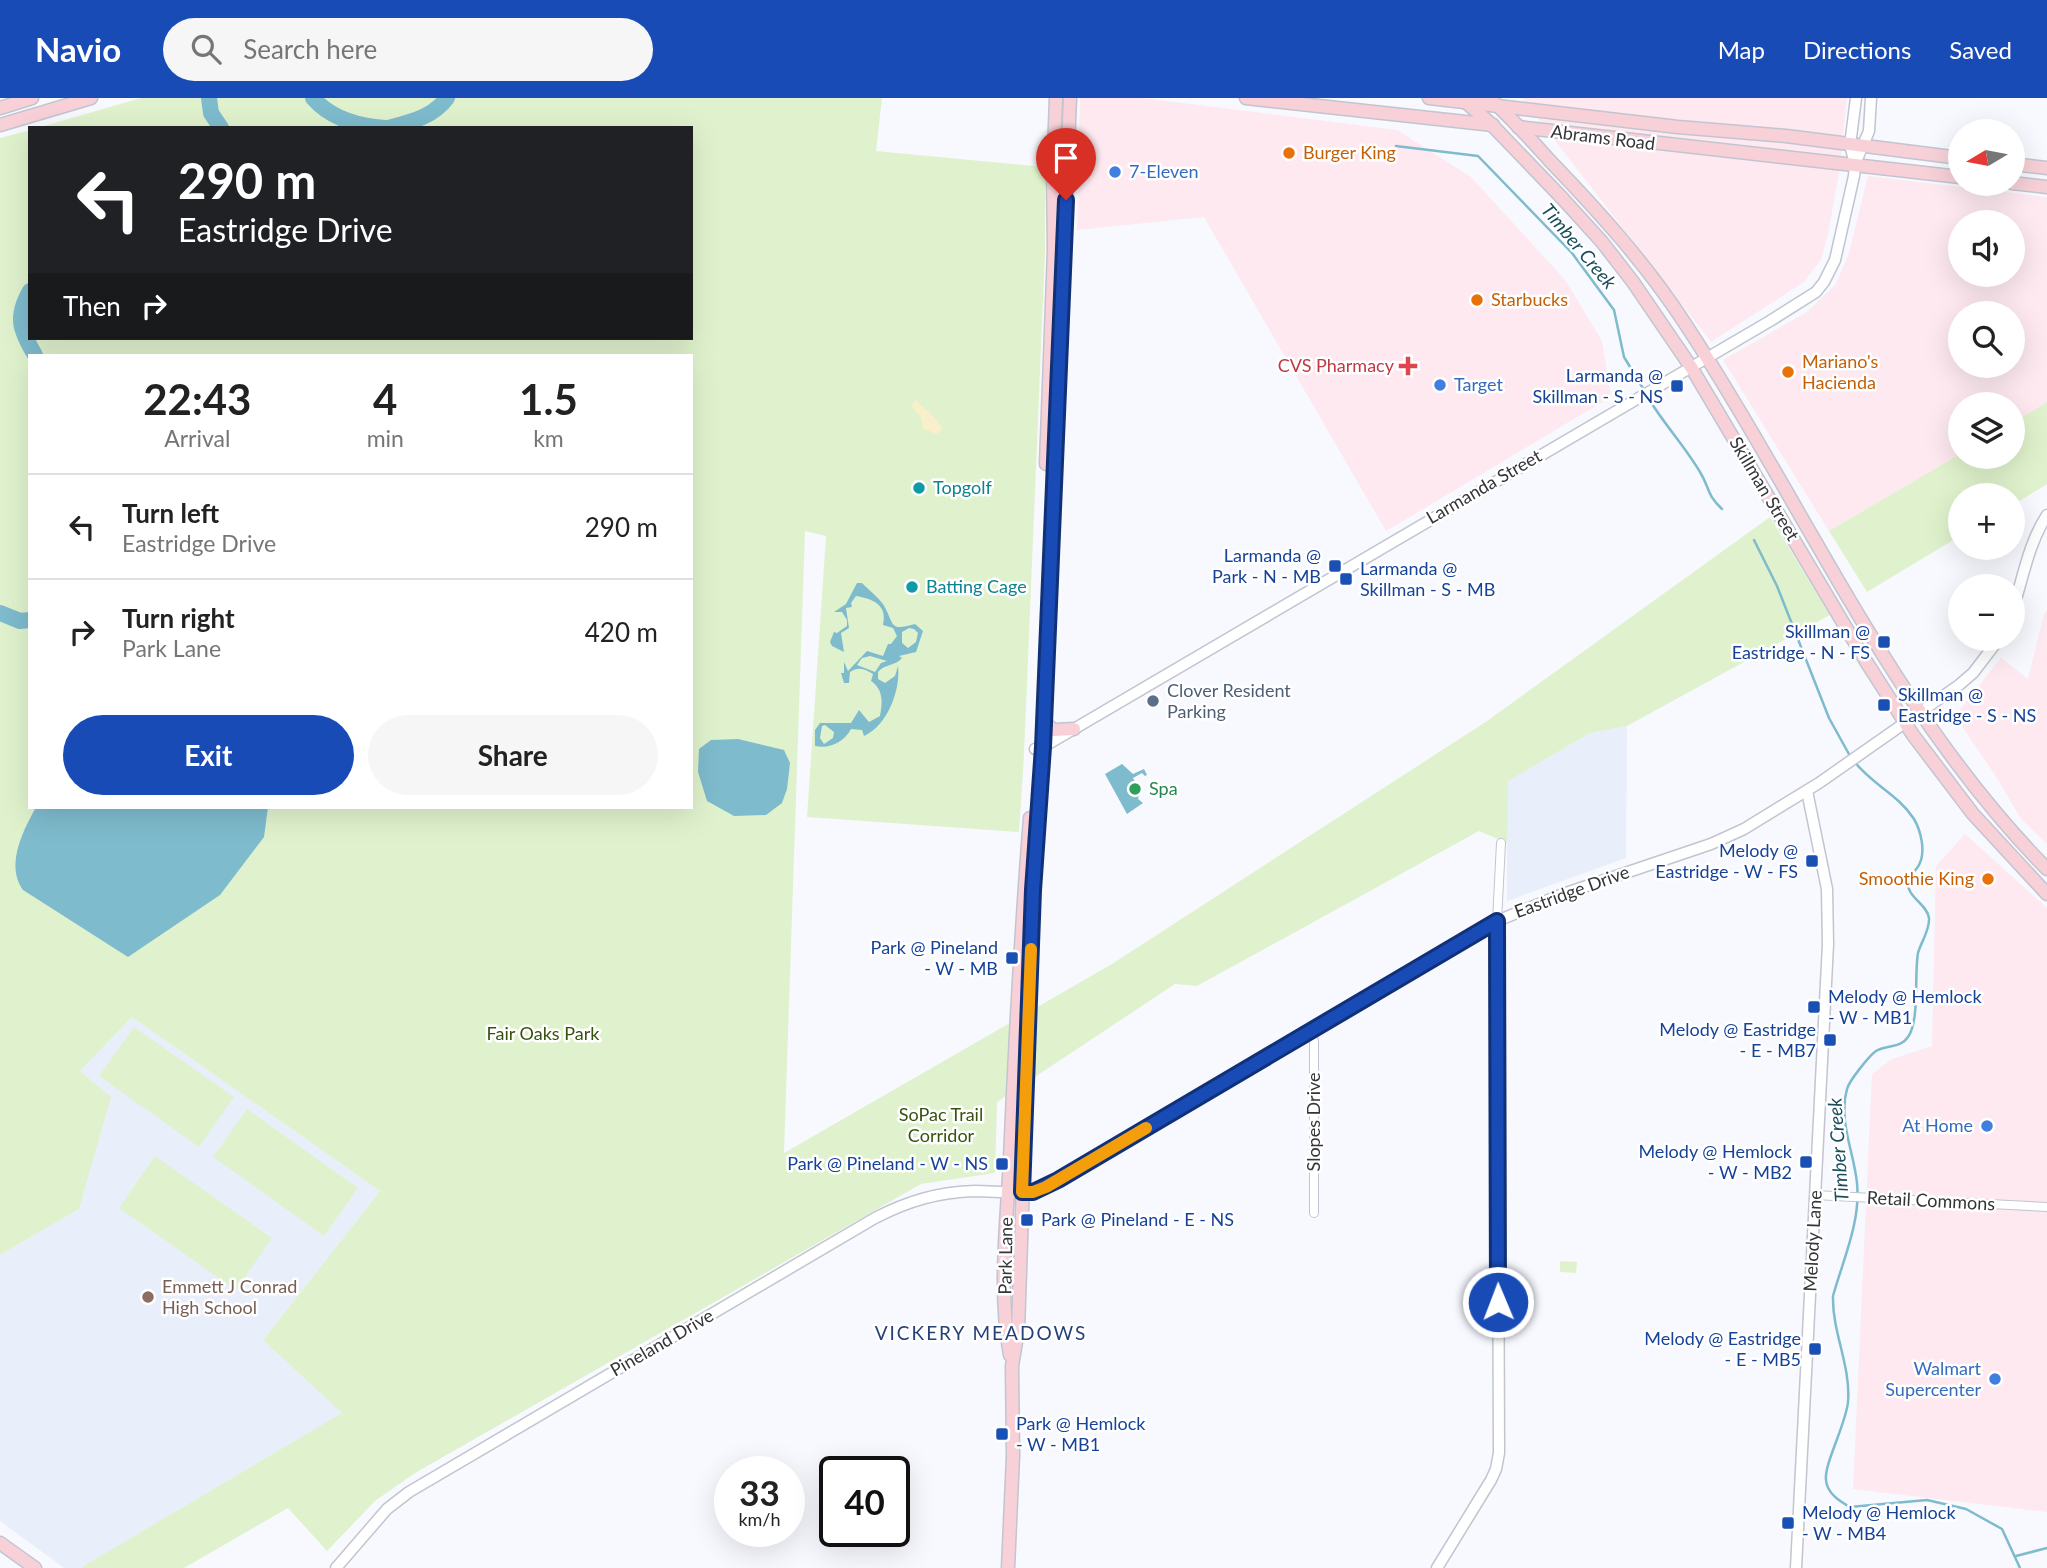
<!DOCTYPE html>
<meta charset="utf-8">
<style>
body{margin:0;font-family:Lato,sans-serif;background:#f6f6f6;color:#222;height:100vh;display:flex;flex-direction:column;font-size:26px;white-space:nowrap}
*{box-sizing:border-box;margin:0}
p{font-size:23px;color:#767676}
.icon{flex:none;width:38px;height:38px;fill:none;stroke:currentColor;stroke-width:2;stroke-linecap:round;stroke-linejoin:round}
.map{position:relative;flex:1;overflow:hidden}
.side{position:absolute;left:28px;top:256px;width:665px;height:455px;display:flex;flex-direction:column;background:#fff;border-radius:0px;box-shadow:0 7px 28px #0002}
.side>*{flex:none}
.hud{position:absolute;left:28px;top:28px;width:665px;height:214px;border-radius:0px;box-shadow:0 7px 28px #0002;background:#202124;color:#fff;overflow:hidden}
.needle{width:46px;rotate:260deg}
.controls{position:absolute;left:1948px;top:21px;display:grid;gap:14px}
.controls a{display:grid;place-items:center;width:77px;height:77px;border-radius:50%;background:#fff;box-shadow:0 7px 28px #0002;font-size:35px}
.speed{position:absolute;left:714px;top:1358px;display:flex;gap:14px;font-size:35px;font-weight:700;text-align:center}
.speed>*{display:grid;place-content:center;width:91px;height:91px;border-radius:50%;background:#fff;box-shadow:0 7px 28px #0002;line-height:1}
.speed small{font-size:18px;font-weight:400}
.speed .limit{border:4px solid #111;border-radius:10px;background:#fff;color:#111}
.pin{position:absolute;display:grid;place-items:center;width:60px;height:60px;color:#fff;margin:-72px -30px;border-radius:50% 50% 50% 0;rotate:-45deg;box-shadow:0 0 7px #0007}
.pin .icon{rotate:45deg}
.me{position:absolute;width:77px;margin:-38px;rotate:359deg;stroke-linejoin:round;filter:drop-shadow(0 0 5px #0008)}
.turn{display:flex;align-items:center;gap:24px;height:147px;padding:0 35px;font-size:32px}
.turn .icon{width:91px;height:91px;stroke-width:2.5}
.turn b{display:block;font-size:49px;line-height:60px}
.then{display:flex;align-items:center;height:66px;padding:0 35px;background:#0003;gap:14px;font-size:26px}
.eta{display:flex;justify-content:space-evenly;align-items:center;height:119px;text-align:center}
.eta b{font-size:42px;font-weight:700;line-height:49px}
.primary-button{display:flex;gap:14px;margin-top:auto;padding:14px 35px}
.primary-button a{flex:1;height:80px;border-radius:42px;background:#194bb7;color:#fff;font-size:28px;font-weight:700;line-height:80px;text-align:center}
.primary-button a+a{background:#f6f6f6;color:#222}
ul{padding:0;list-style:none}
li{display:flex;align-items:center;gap:21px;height:105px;padding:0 35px;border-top:2px solid #e0e0e0}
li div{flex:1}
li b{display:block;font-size:26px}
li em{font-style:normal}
header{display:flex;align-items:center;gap:42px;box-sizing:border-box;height:98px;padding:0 35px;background:#194bb7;color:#fff}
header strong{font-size:33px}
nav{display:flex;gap:38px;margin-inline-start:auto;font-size:24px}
.search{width:490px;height:63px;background:#f6f6f6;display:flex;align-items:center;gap:18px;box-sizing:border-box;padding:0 24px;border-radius:38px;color:#767676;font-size:26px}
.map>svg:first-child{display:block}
.commercial{fill:#fde9ef;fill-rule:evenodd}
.built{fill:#e9eefb}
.green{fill:#e0f2cd;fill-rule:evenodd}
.sand{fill:#f9efca}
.water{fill:#7ebbcd;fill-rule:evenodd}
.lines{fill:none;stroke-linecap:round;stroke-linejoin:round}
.stream{stroke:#7ebbcd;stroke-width:2.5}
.river{stroke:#7ebbcd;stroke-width:16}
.minor-casing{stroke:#c2c5cf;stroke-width:10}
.tertiary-casing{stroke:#c2c5cf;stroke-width:13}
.secondary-casing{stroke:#c2c5cf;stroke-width:15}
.minor{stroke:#fff;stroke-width:8}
.tertiary{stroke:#fff;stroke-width:10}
.secondary{stroke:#f7d1d7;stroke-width:12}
.route-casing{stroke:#103177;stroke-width:18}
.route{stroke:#194bb7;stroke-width:12}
.slow{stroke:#f59e0b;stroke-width:12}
.food-dot{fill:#e8710a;stroke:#fff;stroke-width:2.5}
.shop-dot{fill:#3f7fe0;stroke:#fff;stroke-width:2.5}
.health-dot{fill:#e0444e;stroke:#fff;stroke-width:2.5}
.transit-dot{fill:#1a4fb4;stroke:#fff;stroke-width:2.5}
.culture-dot{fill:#0f9aa8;stroke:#fff;stroke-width:2.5}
.service-dot{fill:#5c6f8a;stroke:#fff;stroke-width:2.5}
.leisure-dot{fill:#2e9e5b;stroke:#fff;stroke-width:2.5}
.education-dot{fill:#8d6e63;stroke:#fff;stroke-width:2.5}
.labels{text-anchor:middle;stroke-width:5;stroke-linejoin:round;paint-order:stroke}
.street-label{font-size:18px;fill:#343539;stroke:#fff}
.food-label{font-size:18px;fill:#c56008;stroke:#fff;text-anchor:start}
.shop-label{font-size:18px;fill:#366cbe;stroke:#fff;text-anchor:start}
.health-label{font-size:18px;fill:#be3a42;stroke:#fff;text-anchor:end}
.transit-label{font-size:18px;fill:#164399;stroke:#fff;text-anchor:end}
.culture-label{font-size:18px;fill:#0d838f;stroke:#fff;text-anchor:start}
.service-label{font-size:18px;fill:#4e5e75;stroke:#fff;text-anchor:start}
.leisure-label{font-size:18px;fill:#27864d;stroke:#fff;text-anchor:start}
.park-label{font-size:18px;fill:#37520e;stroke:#fff}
.education-label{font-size:18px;fill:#785e54;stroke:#fff;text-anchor:start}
.water-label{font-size:19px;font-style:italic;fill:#1a4e5c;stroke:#fff}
.neighbourhood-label{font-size:19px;letter-spacing:2px;fill:#254178;stroke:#fff}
</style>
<header>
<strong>Navio</strong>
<div class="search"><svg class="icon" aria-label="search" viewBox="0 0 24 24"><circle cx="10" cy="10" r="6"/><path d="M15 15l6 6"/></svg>Search here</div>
<nav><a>Map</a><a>Directions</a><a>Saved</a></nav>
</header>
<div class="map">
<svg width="2047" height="1470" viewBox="0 0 2047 1470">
<rect width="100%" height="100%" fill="#f7f9ff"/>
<g class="commercial">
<polygon points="1080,0 1143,0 1397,32 1471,79 1566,183 1602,243 1611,299 1386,433 1204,119 1077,132"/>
<polygon points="1522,0 1847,0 1839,75 1828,136 1821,162 1804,184 1711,244"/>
<path d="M1868 78 2047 99V304L2013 325 2012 306H1960V356L1829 433 1723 262 1807 214 1836 186 1849 155ZM1960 124H2012V177H1960ZM1960 215H2012V268H1960Z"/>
<polygon points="2047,512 2047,746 2021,721 1999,683 1955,618 2001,560 2028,581 2044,516"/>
<polygon points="1965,736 2047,810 2047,1414 1853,1391 1872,976 1892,961 1932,948 1936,768"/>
</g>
<g class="built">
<polygon points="1627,628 1626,760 1507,803 1507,683 1590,635"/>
<polygon points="132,919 380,1093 263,1242 343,1315 80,1470 64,1470 0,1423 0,1157 79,1111 80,973"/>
</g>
<g class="green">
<path d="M141 0H882L876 53 1045 69V154L1024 657 1019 734 807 719 826 438 805 433 784 1055 1112 866 1487 623 1770 419 1830 517 1627 628 1590 635 1508 683 1507 745 1479 733 1197 888 1175 886 997 1004 995 1075 921 1086 415 1375 375 1403 327 1453 288 1410 184 1470H80L342 1315 263 1242 380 1093 132 919 80 973 111 999 79 1111 0 1157V40L30 32V240H691V30H37ZM30 257H691V709H30Z"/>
<polygon points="2047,304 2047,386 2013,407 2012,397 1960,397 1960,438 1867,494 1829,433 1960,356 1960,359 2012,359 2013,325"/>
<polygon points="134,929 234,999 199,1049 99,978"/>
<polygon points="247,1011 358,1090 324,1138 213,1059"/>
<polygon points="155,1058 272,1140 236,1192 119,1110"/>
<polygon points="1560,1163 1577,1164 1576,1175 1560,1174"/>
</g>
<path class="sand" d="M914 303H917C924 311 940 322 942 331L940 334 936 336 923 330 921 319 912 309Z"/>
<g class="water">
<path d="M857 485H862C869 492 878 499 883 506 895 526 888 534 915 526L923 533 916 554 899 558 902 560C896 568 884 566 878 574V581L885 585 895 578 898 568C901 592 887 628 864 638L862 632 851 631C844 644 830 651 815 648V632L820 625H851L859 612 869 624 880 618C883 604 883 591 871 583L873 576C865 571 859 568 850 574L849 585H844L841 575H844V564L848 573 867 553 883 558 888 546H891L897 538 893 530 883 527C888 506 872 501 856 498L851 505 852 509 846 510 849 530 841 535 844 554 832 548 830 544 834 534 837 535 847 528V522L842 514H834L846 506ZM909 530 914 531 918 535 916 544 908 550 902 545V534ZM870 558 887 563 881 565 875 574 857 567 862 560ZM825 627 834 634 833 640 824 646 820 640 822 628Z"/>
<polygon points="738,641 784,652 790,665 787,691 782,705 766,717 734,718 707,703 698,674 699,651 711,642"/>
<polygon points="1122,666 1133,676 1144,671 1147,677 1145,678 1142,675 1133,680 1140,694 1138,701 1143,705 1127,716 1105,676"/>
<path d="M36 709H268L264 739 220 797 128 859 23 792C5 767 23 733 36 709Z"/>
</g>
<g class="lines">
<g class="stream">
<polyline points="1396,48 1478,58 1572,155 1614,212 1624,259 1644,292"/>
<path d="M1647 298C1663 325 1684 347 1700 374 1710 390 1706 396 1722 411"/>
<polyline points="1754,442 1777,488 1829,620 1850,658"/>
<path d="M1854 663C1871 686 1898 696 1914 721 1921 733 1926 754 1919 767 1916 773 1909 777 1908 785 1907 799 1927 806 1929 820 1930 832 1921 844 1918 855 1914 876 1920 922 1908 939 1900 951 1888 946 1876 953 1869 958 1849 983 1847 991 1838 1023 1854 1054 1857 1085 1861 1123 1843 1162 1833 1198 1832 1234 1851 1268 1848 1304 1846 1326 1824 1366 1826 1382 1827 1395 1839 1403 1850 1409L1927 1402 1966 1411 2002 1431 2020 1470"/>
<polyline points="2016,1458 2047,1450"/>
</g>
<g class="river">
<polyline points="209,0 211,15 221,30"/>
<path d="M313 0C331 21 358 28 385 30"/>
<path d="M388 30C411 24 433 19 447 0"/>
<path d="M30 193C15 219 20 232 35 257"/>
<polyline points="0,515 20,523 30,522"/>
</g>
<defs>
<g id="minor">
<polyline points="1497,823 1501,745"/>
<polyline points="1310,934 1314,943 1314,1115"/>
<polyline points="1815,1097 2047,1109"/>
</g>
<g id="tertiary">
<polyline points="1855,66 1869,33 1871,0"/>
<path d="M2012 514C2023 481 2028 446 2047 417"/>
<polyline points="1035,651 1050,645 1770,223 1816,194 1824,184 1835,162 1854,78 1855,66 1850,47 1856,0"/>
<path d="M336 1470 387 1411 409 1394 875 1120C908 1103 938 1094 975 1093 1000 1093 1023 1098 1046 1089L1497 823 1563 796 1711 746 1744 731 1819 685 1959 587 1973 575 1999 541"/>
<polyline points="1437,1470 1491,1382 1496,1371 1499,1355 1497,823"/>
<polyline points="1796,1470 1828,846 1827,791 1807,693"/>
</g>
<g id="secondary">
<polyline points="1246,0 1493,27"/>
<polyline points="1429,0 1678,29 1786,38 1960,60"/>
<polyline points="1461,0 1491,26 1563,101 1602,144 1633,184 1691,269 1867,565 1913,637 1973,716 2047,796"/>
<path d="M1489 0C1512 20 1532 43 1552 65 1600 115 1646 166 1684 224 1804 406 1892 614 2047 771"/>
<polyline points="0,10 32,0"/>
<polyline points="0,27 91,0"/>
<polyline points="1518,29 1960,79"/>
<polyline points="2012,66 2047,70"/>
<polyline points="2012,85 2047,89"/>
<polyline points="1046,366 1054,152 1053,79 1056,0"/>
<polyline points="1044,625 1054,632 1074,631"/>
<path d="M1010 1257C998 1193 1007 1124 1010 1060 1015 947 1021 833 1030 720"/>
<polyline points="0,1445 35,1470"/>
<polyline points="1008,1470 1013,1358 1012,1268 1018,1232 1033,792 1043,649 1070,0"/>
</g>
</defs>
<use href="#minor" class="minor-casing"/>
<use href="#tertiary" class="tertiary-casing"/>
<use href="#secondary" class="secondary-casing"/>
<use href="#minor" class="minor"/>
<use href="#tertiary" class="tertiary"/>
<use href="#secondary" class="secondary"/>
</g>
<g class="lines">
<defs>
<polyline id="route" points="1066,102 1043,649 1033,792 1022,1094 1033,1094 1058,1082 1497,823 1498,1204"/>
</defs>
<use href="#route" class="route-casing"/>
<use href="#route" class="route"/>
<polyline class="slow" points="1031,851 1022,1094 1033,1094 1046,1089 1146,1030"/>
</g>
<g class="food-dot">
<circle cx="1289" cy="55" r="7"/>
<circle cx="1477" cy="202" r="7"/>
<circle cx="1788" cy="274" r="7"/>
<circle cx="1988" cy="781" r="7"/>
</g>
<g class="shop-dot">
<circle cx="1115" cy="74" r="7"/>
<circle cx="1440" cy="287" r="7"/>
<circle cx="1987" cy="1028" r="7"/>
<circle cx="1995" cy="1281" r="7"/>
</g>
<path class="health-dot" d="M1404.5 257.5h7v7h7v7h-7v7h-7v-7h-7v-7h7z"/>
<g class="transit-dot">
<rect x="1670" y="281" width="14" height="14" rx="3.5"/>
<rect x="1328" y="461" width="14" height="14" rx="3.5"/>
<rect x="1339" y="474" width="14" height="14" rx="3.5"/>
<rect x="1877" y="537" width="14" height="14" rx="3.5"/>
<rect x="1877" y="600" width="14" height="14" rx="3.5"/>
<rect x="1805" y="756" width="14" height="14" rx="3.5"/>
<rect x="1005" y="853" width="14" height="14" rx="3.5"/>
<rect x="1807" y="902" width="14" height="14" rx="3.5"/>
<rect x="1823" y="935" width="14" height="14" rx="3.5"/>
<rect x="1799" y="1057" width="14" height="14" rx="3.5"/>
<rect x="995" y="1059" width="14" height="14" rx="3.5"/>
<rect x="1020" y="1115" width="14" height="14" rx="3.5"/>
<rect x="1808" y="1244" width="14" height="14" rx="3.5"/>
<rect x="995" y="1329" width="14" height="14" rx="3.5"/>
<rect x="1781" y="1418" width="14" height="14" rx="3.5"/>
</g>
<g class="culture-dot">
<circle cx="919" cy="390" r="7"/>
<circle cx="912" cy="489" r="7"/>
</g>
<circle class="service-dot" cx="1153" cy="603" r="7"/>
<circle class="leisure-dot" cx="1135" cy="691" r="7"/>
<circle class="education-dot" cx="148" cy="1199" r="7"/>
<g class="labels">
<g class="street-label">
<text transform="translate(1603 40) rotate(7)" y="6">Abrams Road</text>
<text transform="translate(1484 389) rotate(-30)" y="6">Larmanda Street</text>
<text transform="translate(1764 391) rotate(59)" y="6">Skillman Street</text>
<text transform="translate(1572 794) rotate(-20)" y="6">Eastridge Drive</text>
<text transform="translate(1314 1024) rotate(-90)" y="6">Slopes Drive</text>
<text transform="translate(1931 1103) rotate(3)" y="6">Retail Commons</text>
<text transform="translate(1813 1143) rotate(-87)" y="6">Melody Lane</text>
<text transform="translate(1006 1158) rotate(-89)" y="6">Park Lane</text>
<text transform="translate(662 1245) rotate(-30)" y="6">Pineland Drive</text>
</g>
<g class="food-label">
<text x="1303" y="61">Burger King</text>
<text x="1491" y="208">Starbucks</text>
<text x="1802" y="270">Mariano's<tspan x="1802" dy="21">Hacienda</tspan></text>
<text x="1974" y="787" text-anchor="end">Smoothie King</text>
</g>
<g class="shop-label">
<text x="1129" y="80">7-Eleven</text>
<text x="1454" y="293">Target</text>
<text x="1973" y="1034" text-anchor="end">At Home</text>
<text x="1981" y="1277" text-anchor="end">Walmart<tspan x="1981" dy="21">Supercenter</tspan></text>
</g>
<g class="health-label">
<text x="1394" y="274">CVS Pharmacy</text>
</g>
<g class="transit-label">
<text x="1663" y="284">Larmanda @<tspan x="1663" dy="21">Skillman - S - NS</tspan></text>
<text x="1321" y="464">Larmanda @<tspan x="1321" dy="21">Park - N - MB</tspan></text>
<text x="1360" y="477" text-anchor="start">Larmanda @<tspan x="1360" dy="21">Skillman - S - MB</tspan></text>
<text x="1870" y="540">Skillman @<tspan x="1870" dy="21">Eastridge - N - FS</tspan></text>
<text x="1898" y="603" text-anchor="start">Skillman @<tspan x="1898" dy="21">Eastridge - S - NS</tspan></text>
<text x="1798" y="759">Melody @<tspan x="1798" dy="21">Eastridge - W - FS</tspan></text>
<text x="998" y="856">Park @ Pineland<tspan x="998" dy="21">- W - MB</tspan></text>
<text x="1828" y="905" text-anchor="start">Melody @ Hemlock<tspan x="1828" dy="21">- W - MB1</tspan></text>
<text x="1816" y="938">Melody @ Eastridge<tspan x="1816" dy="21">- E - MB7</tspan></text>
<text x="1792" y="1060">Melody @ Hemlock<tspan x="1792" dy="21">- W - MB2</tspan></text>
<text x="988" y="1072">Park @ Pineland - W - NS</text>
<text x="1041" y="1128" text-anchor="start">Park @ Pineland - E - NS</text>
<text x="1801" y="1247">Melody @ Eastridge<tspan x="1801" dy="21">- E - MB5</tspan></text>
<text x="1016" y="1332" text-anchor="start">Park @ Hemlock<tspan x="1016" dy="21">- W - MB1</tspan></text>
<text x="1802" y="1421" text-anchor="start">Melody @ Hemlock<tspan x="1802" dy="21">- W - MB4</tspan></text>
</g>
<g class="culture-label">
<text x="933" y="396">Topgolf</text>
<text x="926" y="495">Batting Cage</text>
</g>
<g class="service-label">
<text x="1167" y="599">Clover Resident<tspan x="1167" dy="21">Parking</tspan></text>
</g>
<g class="leisure-label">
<text x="1149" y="697">Spa</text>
</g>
<g class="park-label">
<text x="543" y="942">Fair Oaks Park</text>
<text x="941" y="1023">SoPac Trail<tspan x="941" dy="21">Corridor</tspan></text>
</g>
<g class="education-label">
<text x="162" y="1195">Emmett J Conrad<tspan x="162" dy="21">High School</tspan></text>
</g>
<g class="water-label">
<text transform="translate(1579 148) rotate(50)" y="7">Timber Creek</text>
<text transform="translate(1838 1052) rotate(-94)" y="7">Timber Creek</text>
</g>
<g class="neighbourhood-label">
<text x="981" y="1242">VICKERY MEADOWS</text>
</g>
</g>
</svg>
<div class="controls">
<a><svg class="needle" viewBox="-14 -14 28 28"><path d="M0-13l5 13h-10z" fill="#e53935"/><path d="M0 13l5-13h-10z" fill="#767676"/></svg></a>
<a><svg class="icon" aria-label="sound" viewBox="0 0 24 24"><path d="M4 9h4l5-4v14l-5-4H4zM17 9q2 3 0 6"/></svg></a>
<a><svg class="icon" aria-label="search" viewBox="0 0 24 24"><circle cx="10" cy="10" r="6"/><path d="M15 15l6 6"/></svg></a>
<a><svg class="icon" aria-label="layers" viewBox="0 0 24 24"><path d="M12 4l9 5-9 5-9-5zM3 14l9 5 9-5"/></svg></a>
<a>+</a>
<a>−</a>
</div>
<div class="speed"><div>33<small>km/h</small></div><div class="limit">40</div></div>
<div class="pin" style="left:1066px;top:102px;background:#d93025"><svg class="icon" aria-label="arrive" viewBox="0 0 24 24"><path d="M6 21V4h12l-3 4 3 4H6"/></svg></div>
<svg class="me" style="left:1498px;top:1204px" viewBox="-20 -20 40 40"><circle r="17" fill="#194bb7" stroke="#fff" stroke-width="3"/><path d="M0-11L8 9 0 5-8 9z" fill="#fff"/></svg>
<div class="hud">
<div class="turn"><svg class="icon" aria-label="left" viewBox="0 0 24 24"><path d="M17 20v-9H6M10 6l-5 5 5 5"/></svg><div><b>290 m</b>Eastridge Drive</div></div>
<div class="then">Then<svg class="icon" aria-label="right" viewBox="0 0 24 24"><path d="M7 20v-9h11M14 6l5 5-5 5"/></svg></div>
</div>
<section class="side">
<div class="eta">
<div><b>22:43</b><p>Arrival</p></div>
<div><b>4</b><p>min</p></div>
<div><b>1.5</b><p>km</p></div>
</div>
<ul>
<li><svg class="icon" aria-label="left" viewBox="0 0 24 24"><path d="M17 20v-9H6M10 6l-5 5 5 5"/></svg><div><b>Turn left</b><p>Eastridge Drive</p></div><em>290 m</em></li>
<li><svg class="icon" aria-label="right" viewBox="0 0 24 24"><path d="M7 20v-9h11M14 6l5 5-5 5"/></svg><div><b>Turn right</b><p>Park Lane</p></div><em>420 m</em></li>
</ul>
<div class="primary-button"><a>Exit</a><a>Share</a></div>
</section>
</div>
